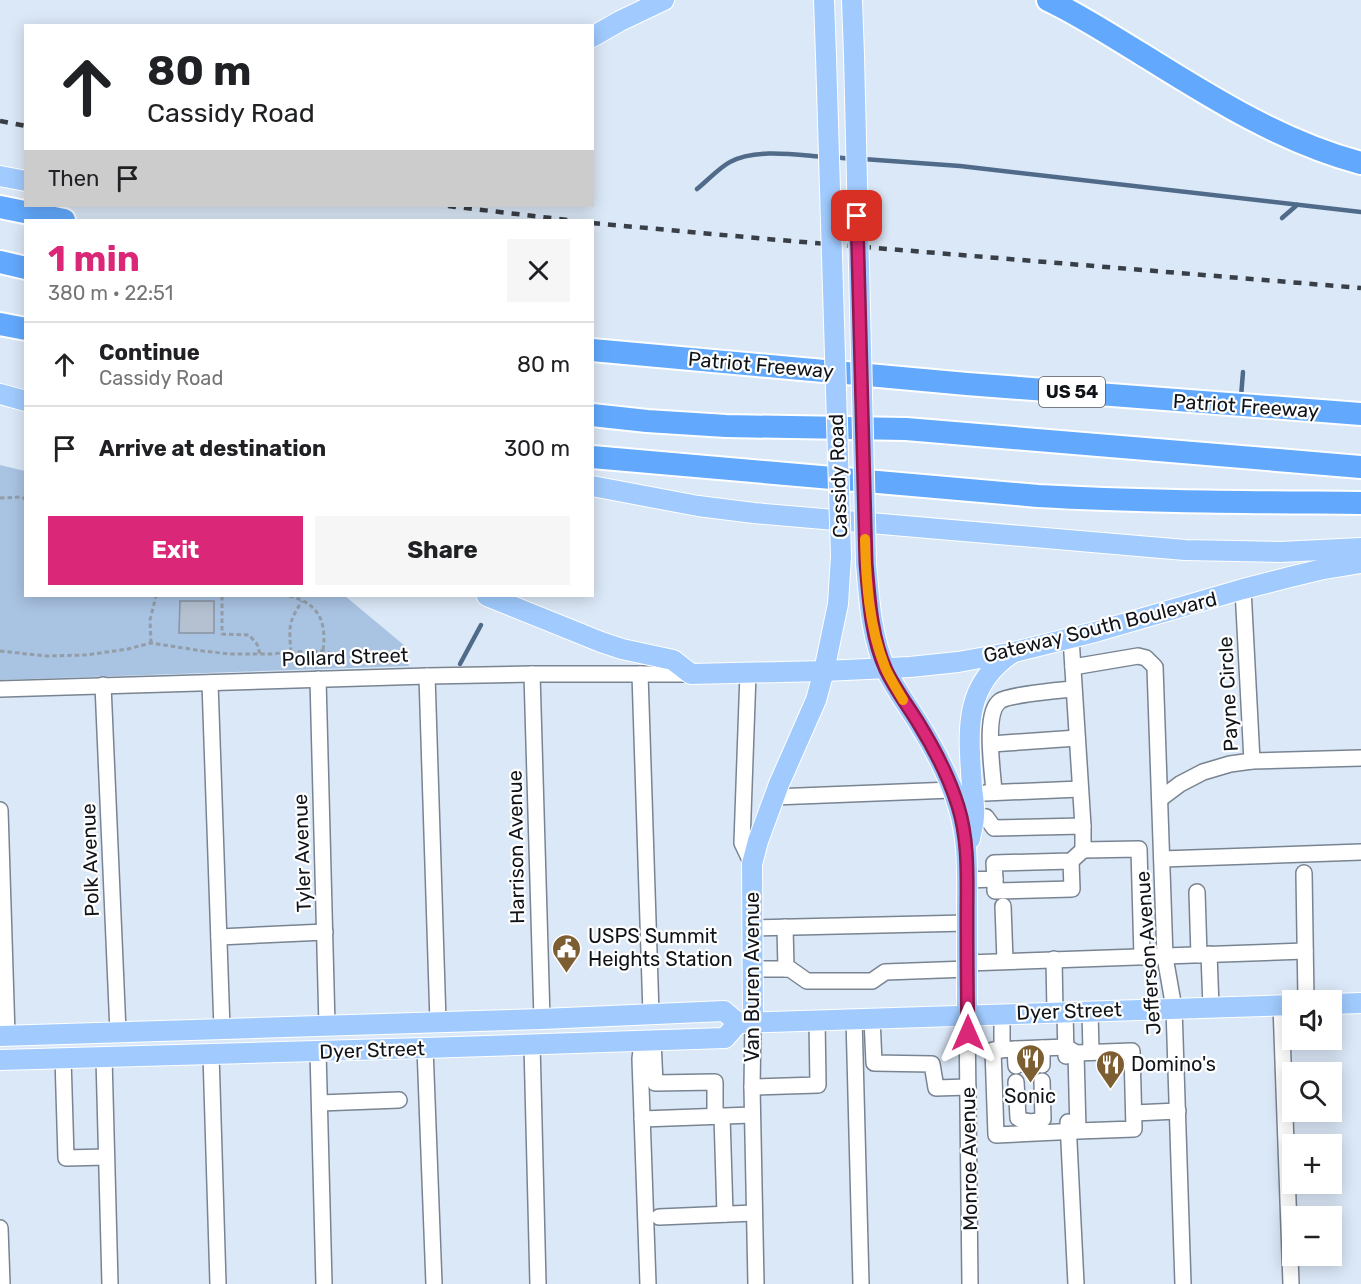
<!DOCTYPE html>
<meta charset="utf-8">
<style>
body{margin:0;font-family:Rubik,sans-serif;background:#f6f6f6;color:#202124;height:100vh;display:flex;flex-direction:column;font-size:22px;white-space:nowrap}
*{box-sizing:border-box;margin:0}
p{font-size:20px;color:#757577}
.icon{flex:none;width:33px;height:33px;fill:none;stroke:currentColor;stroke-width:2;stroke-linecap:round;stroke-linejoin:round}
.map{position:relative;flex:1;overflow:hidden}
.drawer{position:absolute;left:24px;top:219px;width:570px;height:378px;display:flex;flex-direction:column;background:#fff;border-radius:0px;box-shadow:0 3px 15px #0003}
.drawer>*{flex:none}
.top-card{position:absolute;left:24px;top:24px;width:570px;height:183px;border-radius:0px;box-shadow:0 3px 15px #0003;background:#fff;color:#202124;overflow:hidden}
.controls{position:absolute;left:1282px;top:990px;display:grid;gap:12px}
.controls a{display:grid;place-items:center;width:60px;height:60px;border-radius:0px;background:#fff;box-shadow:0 3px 15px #0003;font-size:30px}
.pin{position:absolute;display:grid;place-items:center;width:51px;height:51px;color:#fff;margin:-26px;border-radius:12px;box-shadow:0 3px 9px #0006}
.me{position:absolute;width:66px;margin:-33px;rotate:0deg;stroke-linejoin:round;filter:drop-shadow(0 0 4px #0008)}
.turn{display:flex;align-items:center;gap:21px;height:126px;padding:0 24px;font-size:27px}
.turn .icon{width:78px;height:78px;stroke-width:2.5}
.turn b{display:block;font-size:42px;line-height:51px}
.then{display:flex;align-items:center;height:57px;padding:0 24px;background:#0003;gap:12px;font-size:22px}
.round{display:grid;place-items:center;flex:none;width:63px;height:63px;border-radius:0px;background:#f6f6f6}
.overview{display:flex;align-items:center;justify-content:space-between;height:102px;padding:0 24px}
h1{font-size:36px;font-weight:700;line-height:45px;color:#db2777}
.primary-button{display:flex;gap:12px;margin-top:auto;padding:12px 24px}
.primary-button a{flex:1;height:69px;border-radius:0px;background:#db2777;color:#fff;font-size:24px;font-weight:700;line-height:69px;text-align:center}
.primary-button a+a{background:#f6f6f6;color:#202124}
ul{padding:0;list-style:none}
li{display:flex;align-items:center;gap:18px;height:84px;padding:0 24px;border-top:2px solid #e0e0e0}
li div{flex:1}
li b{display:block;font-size:22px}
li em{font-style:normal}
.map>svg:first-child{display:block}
.green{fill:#a9c3e2}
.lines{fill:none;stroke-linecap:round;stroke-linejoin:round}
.stream{stroke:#506b8a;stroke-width:4.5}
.building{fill:#b5c1d0;stroke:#8994a2;stroke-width:1.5}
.minor-casing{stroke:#798492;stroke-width:18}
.major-casing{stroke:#fff;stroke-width:22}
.highway-casing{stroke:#fff;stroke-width:26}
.path{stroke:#939da8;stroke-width:3;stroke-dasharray:4.5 3;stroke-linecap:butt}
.minor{stroke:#fff;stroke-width:15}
.major{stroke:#a1cbfe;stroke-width:20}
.highway{stroke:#62a9fd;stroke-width:22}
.rail{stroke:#393f46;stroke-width:4.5;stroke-dasharray:8 8;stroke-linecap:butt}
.major-bridge-casing{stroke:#fff;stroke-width:22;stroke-linecap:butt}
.major-bridge{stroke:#a1cbfe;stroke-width:20}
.route-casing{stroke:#8e194d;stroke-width:15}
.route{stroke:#db2777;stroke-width:10}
.slow{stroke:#f59e0b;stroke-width:10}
.labels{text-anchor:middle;stroke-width:4.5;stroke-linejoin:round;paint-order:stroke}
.shield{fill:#fff;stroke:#585a5e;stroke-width:1.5}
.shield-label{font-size:18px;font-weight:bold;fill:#101419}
.street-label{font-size:20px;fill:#101419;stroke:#fff}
.poi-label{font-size:20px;fill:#101419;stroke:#fff;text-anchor:start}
</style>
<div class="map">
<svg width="1361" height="1284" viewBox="0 0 1361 1284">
<rect width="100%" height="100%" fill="#dbe8f7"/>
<polygon class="green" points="0,465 25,471 26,596 345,596 405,646 409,666 0,680"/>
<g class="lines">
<g class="stream">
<polyline points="833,157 852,159"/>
<polyline points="863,159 960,166 1361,212"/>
<path d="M697 189C707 181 720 167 730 162 756 148 797 155 825 157"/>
<polyline points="1282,218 1297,205"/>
<polyline points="1241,397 1243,372"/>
<polyline points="460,664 481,625"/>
</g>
</g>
<polygon class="building" points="180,601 214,601 214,633 179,633"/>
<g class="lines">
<defs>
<g id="minor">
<polyline points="1243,589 1252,761"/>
<polyline points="1071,638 1083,826"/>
<polyline points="1073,667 1138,656 1146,658 1155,667 1165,957 1174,1008 1183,1284"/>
<polyline points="748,673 742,843 752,864"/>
<polyline points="532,674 542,1019"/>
<polyline points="640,674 651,1014"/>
<polyline points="427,676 438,1022"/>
<polyline points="318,679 327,1026"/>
<polyline points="210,683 222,1029"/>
<polyline points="103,685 118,1032"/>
<polyline points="0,689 427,676 532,674 691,674"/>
<polyline points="991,744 1077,738"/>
<path d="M994 792C993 773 983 713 1000 701 1008 695 1060 690 1073 689"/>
<polyline points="985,793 1080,789"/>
<polyline points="774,797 952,790"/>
<polyline points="1160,799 1180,784 1203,772 1230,764 1252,761 1361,758"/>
<polyline points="0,810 7,1035"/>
<polyline points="974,816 986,817 994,828 1083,826 1083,850 1139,849 1142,957"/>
<polyline points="1162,859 1361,852"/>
<polyline points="1304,873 1306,1000"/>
<polyline points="995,879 995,891 1072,889 1071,861"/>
<polyline points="967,880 995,879 994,863 1071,861 1083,850"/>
<polyline points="1197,892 1199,955"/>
<polyline points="1003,906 1005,961"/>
<polyline points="785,927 786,969"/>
<polyline points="751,928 967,923"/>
<polyline points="219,937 325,932"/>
<polyline points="1209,954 1211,1007"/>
<polyline points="1054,959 1055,1012"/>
<polyline points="967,963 1305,951"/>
<polyline points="752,969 790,969 807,981 872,981 885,972 968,969"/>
<polyline points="1281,1005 1291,1284"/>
<polyline points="1090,1011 1091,1052"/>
<polyline points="1065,1012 1066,1056"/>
<polyline points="1002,1014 1002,1050"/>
<polyline points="967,1015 970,1284"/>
<polyline points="854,1018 861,1284"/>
<polyline points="872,1018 874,1063 932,1064 936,1088 968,1087"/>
<polyline points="753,1023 752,1087 756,1284"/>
<polyline points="642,1041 640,1059 648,1284"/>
<polyline points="653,1041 655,1083 715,1082 715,1116"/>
<polyline points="532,1044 538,1284"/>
<polyline points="425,1048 434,1284"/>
<polyline points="1042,1048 1042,1065"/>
<polyline points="1015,1049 1016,1066"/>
<polyline points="318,1051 324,1284"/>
<polyline points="1076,1053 1078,1131 1134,1129 1132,1051 1076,1053 1066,1047 993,1050 996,1135 1078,1131"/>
<polyline points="211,1054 218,1284"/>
<polyline points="63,1058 66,1158 106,1157"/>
<polyline points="104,1058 110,1284"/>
<path d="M1016 1082 1018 1118C1026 1123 1034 1123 1043 1119L1042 1081"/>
<polyline points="752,1087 818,1085 817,1020"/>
<polyline points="320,1103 399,1100"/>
<polyline points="1134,1113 1178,1111"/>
<polyline points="722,1116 725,1214"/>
<polyline points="642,1119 752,1115"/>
<polyline points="1068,1122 1076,1284"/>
<polyline points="659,1217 754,1213"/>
<polyline points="0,1228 2,1284"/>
</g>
<g id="major">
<polyline points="824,0 826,56"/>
<polyline points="852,0 854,55"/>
<polyline points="592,37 620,21 664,0"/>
<polyline points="0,176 26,181"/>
<polyline points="0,394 26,401"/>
<polyline points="592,486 698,506 754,513 1185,550 1280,552 1361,548"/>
<path d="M866 563C869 598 871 637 886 670 895 689 908 706 919 724 935 750 950 778 958 806 969 840 967 875 967 910 967 945 967 980 967 1015"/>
<polyline points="487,596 601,642 622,649 673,660 691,674 824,671 910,667 958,662 1014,652 1095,632 1243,589 1290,577 1323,569 1361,563"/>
<path d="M970 839C971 832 974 824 974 816 975 807 973 797 972 788 969 735 961 687 1012 653"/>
<polyline points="1332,1004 1361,1003"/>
<polyline points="753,1023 752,864 758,841 779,784 816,700 824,671 838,604 841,556"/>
<polyline points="0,1036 542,1019 724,1011 738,1023 1293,1005"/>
<polyline points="0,1060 425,1048 725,1038 738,1023"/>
</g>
<g id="highway">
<path d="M1048 0C1080 15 1110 35 1140 53 1209 96 1281 142 1361 163"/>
<polyline points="0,207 64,220"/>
<polyline points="0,262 26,268"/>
<polyline points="0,324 26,329"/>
<polyline points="592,350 967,384 1361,414"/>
<polyline points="592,415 647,421 726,426 906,429 1361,467"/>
<path d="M592 457 1038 496C1146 502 1253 502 1361 503"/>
</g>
</defs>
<use href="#minor" class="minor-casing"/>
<use href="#major" class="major-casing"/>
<use href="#highway" class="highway-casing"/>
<g class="path">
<polyline points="0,498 21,497 26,499"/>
<polyline points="222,596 222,634 249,635 257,644 260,654"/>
<path d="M289 596C319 603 327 622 323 651"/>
<polyline points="151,643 150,620 156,596"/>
<polyline points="0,651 46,656 86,655 128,649 151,643 203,651 230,654 271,654 291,652 323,651 336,655 338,658 340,664"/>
<path d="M291 652C289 627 288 623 302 601"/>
</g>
<use href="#minor" class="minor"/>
<use href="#major" class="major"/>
<use href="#highway" class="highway"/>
<g class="rail">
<polyline points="0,121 26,126"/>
<polyline points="448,206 568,220"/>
<polyline points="592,223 767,239 1361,288"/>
</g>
<defs>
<g id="major-bridge">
<polyline points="854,55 866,563"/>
<polyline points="826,56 841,556"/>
</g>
</defs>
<use href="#major-bridge" class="major-bridge-casing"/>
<use href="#major-bridge" class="major-bridge"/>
</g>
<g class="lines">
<defs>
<path id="route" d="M857 216 866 563C869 598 871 637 886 670 895 689 908 706 919 724 935 750 949 777 958 806 969 841 967 878 967 914 967 954 967 993 968 1033"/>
</defs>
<use href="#route" class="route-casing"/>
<use href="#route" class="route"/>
<path class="slow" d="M865 539C866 582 869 627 885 667 890 679 897 689 903 700"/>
</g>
<defs>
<symbol id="civic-pin" viewBox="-11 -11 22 30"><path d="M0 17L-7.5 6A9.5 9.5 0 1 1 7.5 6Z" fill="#7d5d32" stroke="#fff"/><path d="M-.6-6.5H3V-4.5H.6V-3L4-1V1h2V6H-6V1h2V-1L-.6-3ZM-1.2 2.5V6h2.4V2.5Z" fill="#fff"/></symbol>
<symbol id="restaurant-pin" viewBox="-11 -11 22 30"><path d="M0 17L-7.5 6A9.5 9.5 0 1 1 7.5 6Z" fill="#7d5d32" stroke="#fff"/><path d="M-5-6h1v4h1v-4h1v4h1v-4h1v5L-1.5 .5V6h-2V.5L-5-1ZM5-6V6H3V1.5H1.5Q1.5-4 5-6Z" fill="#fff"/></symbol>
</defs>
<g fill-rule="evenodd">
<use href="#civic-pin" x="550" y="932" width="33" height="45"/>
<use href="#restaurant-pin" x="1014" y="1042" width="33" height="45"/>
<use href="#restaurant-pin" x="1094" y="1048" width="33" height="45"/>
</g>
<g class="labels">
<rect class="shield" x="1039" y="377" width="66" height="30" rx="4.5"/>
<g class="shield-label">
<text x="1072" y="398">US 54</text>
</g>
<g class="street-label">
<text transform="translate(761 365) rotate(5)" y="7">Patriot Freeway</text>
<text transform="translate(1246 406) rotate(4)" y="7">Patriot Freeway</text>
<text transform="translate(838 476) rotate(-92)" y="7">Cassidy Road</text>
<text transform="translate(1100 627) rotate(-14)" y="7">Gateway South Boulevard</text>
<text transform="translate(345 657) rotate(-2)" y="7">Pollard Street</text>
<text transform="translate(1228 694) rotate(-93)" y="7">Payne Circle</text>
<text transform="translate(516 847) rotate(-91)" y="7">Harrison Avenue</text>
<text transform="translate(302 853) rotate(-92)" y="7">Tyler Avenue</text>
<text transform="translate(90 860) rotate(-92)" y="7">Polk Avenue</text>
<text transform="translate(1148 953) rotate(-94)" y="7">Jefferson Avenue</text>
<text transform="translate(752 977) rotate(-90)" y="7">Van Buren Avenue</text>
<text transform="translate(1069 1011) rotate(-2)" y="7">Dyer Street</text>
<text transform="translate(372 1050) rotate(-2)" y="7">Dyer Street</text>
<text transform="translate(969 1159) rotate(-91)" y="7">Monroe Avenue</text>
</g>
<g class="poi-label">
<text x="588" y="943">USPS Summit<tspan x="588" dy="23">Heights Station</tspan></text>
<text x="1131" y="1071">Domino's</text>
<text x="1030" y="1103" text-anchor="middle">Sonic</text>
</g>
</g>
</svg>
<div class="controls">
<a><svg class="icon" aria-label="sound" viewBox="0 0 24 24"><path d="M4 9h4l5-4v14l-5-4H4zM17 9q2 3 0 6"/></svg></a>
<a><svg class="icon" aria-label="search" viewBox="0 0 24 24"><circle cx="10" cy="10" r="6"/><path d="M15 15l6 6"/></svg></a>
<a>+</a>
<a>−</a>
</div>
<div class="pin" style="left:857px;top:216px;background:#d93025"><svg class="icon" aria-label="arrive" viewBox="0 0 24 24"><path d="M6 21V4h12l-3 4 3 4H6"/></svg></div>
<svg class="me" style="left:968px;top:1033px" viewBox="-20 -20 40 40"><path d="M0-17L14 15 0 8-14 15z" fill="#db2777" stroke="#fff" stroke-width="4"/></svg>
<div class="top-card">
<div class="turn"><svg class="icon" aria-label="ahead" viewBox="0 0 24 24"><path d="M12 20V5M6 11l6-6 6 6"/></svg><div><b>80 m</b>Cassidy Road</div></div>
<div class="then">Then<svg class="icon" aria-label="arrive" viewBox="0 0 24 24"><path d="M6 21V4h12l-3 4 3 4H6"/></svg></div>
</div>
<section class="drawer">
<div class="overview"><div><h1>1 min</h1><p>380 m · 22:51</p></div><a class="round"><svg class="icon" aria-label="close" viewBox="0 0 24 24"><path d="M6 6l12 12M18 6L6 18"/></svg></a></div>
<ul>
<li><svg class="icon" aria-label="ahead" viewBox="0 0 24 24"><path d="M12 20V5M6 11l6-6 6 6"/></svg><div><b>Continue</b><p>Cassidy Road</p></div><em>80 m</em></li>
<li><svg class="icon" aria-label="arrive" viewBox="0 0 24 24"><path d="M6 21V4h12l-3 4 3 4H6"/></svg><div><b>Arrive at destination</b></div><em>300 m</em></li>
</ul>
<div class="primary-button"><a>Exit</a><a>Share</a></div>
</section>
</div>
